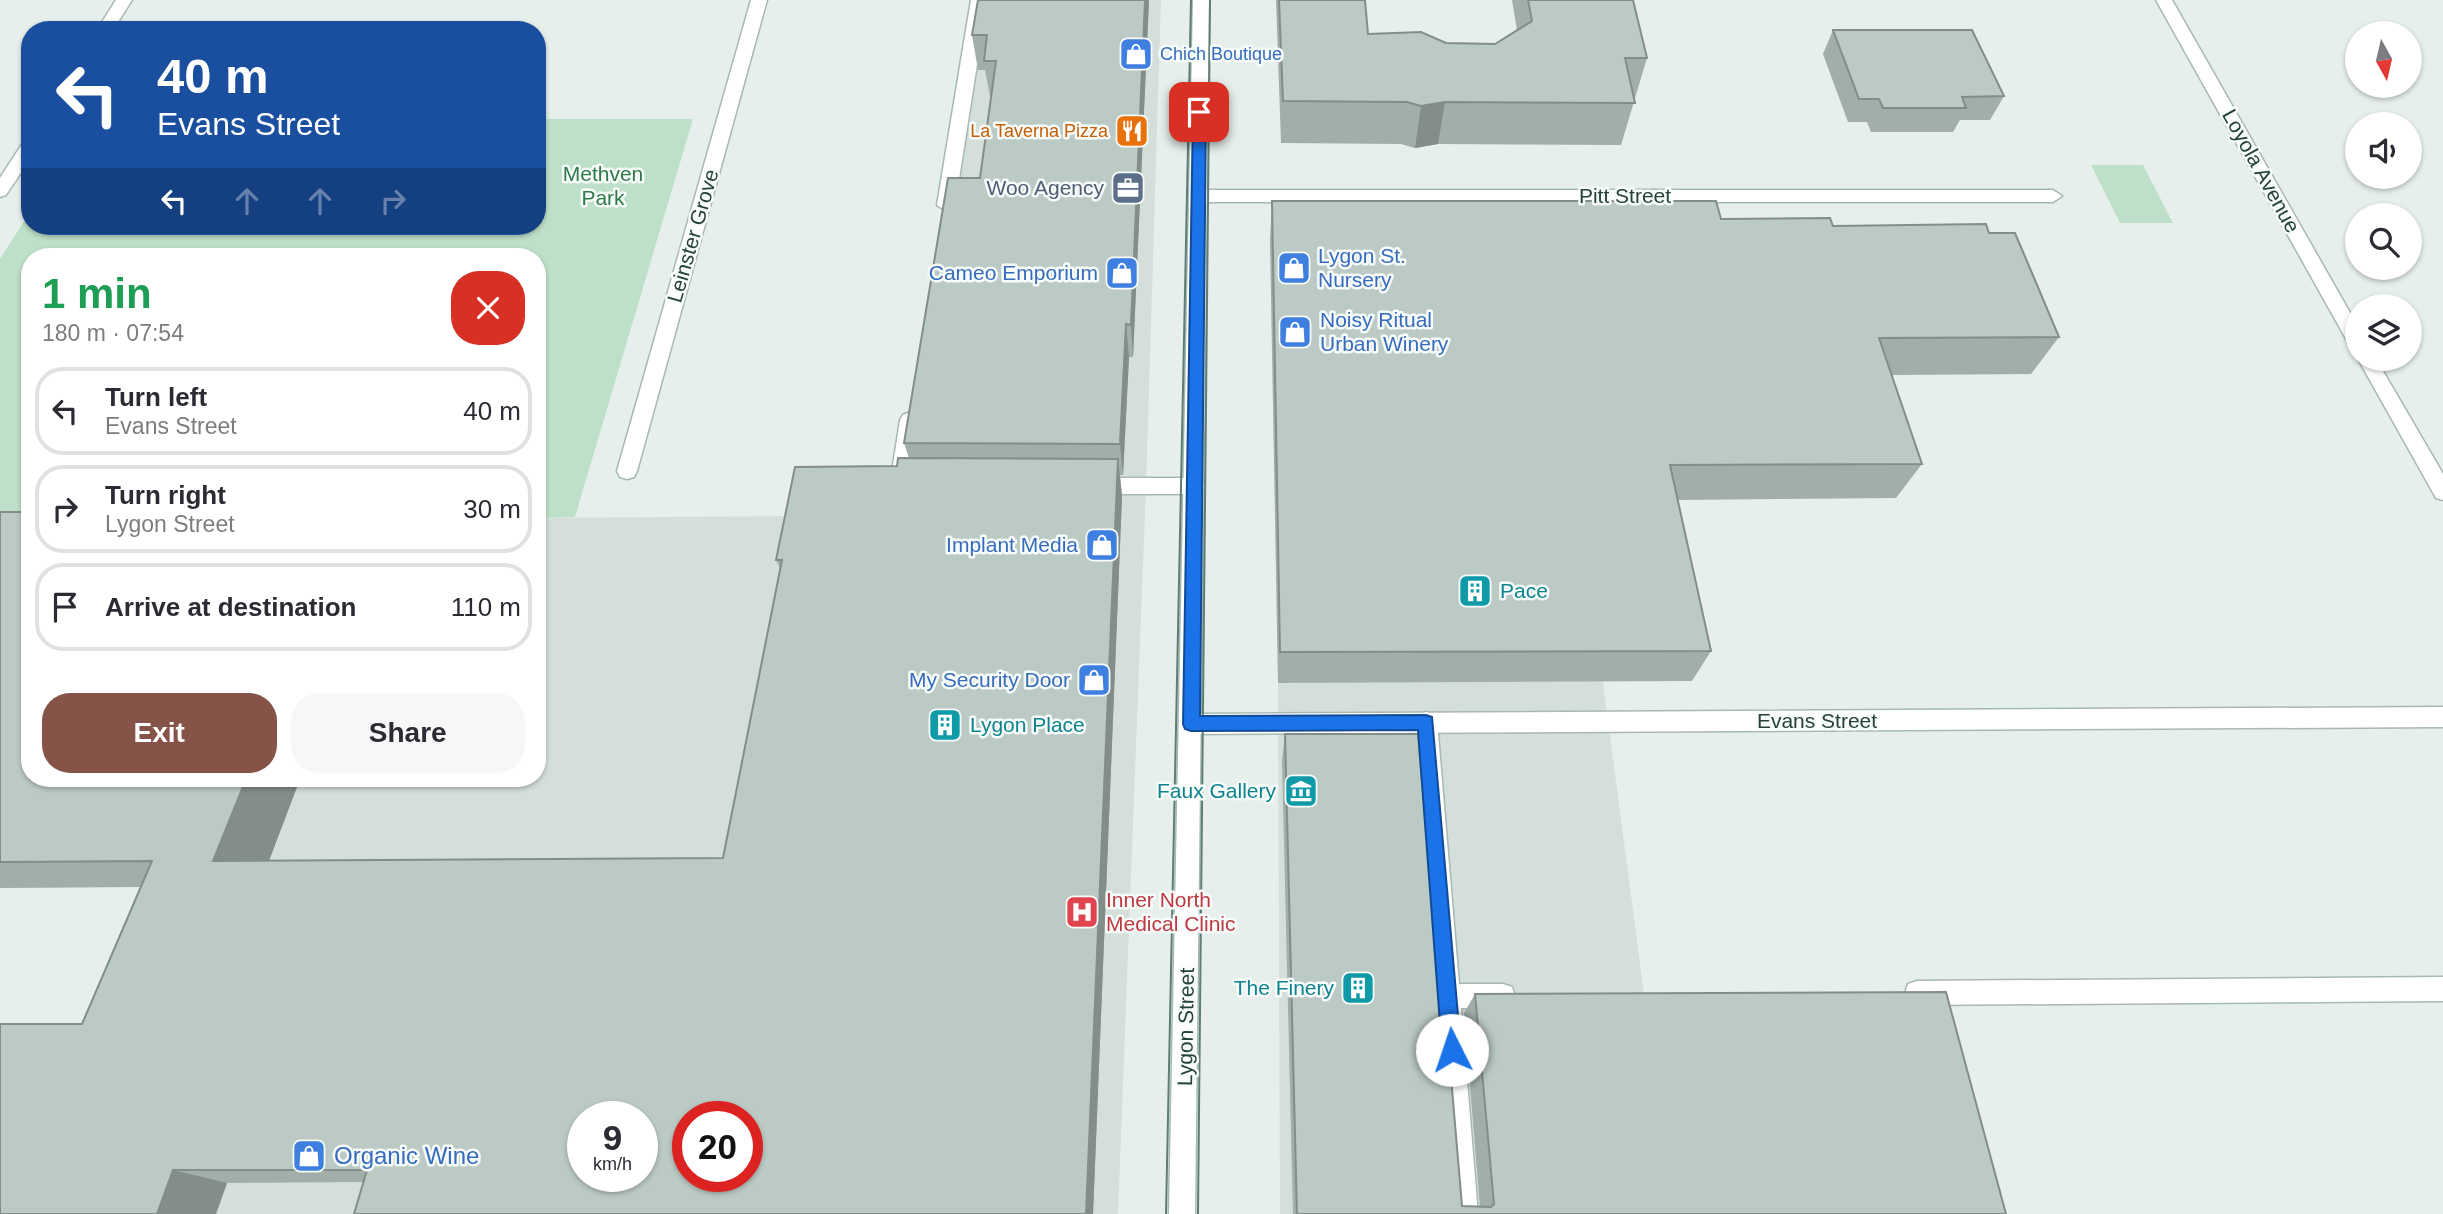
<!DOCTYPE html>
<meta charset="utf-8">
<style>
body{margin:0;font-family:Arial,sans-serif;background:#f7f7f7;color:#2b2b33;height:100vh;display:flex;flex-direction:column;font-size:26px;white-space:nowrap}
*{box-sizing:border-box;margin:0}
p{font-size:23px;color:#7c7c81}
.icon{flex:none;width:38px;height:38px;fill:none;stroke:currentColor;stroke-width:2;stroke-linecap:round;stroke-linejoin:round}
.map{position:relative;flex:1;overflow:hidden}
.panel{position:absolute;left:21px;top:248px;width:525px;height:539px;display:flex;flex-direction:column;background:#fff;border-radius:28px;box-shadow:0 2px 5px #0004}
.panel>*{flex:none}
.top-card{position:absolute;left:21px;top:21px;width:525px;height:214px;border-radius:28px;box-shadow:0 2px 5px #0004;background:#1a4fa0;color:#fff;overflow:hidden}
.needle{width:46px;rotate:172deg}
.fabs{position:absolute;left:2345px;top:21px;display:grid;gap:14px}
.fabs a{display:grid;place-items:center;width:77px;height:77px;border-radius:50%;background:#fff;box-shadow:0 2px 5px #0004;font-size:35px}
.speed{position:absolute;left:567px;top:1101px;display:flex;gap:14px;font-size:35px;font-weight:700;text-align:center}
.speed>*{display:grid;place-content:center;width:91px;height:91px;border-radius:50%;background:#fff;box-shadow:0 2px 5px #0004;line-height:1}
.speed small{font-size:18px;font-weight:400}
.speed .limit{border:10px solid #d22;background:#fff;color:#111}
.pin{position:absolute;display:grid;place-items:center;width:60px;height:60px;color:#fff;margin:-30px;border-radius:14px;box-shadow:0 4px 10px #0006}
.me{position:absolute;width:77px;margin:-38px;rotate:356deg;stroke-linejoin:round;filter:drop-shadow(0 0 5px #0008)}
.turn{display:flex;align-items:center;gap:24px;height:147px;padding:0 21px;font-size:32px}
.turn .icon{width:91px;height:91px;stroke-width:2.5}
.turn b{display:block;font-size:49px;line-height:60px}
.lanes{display:flex;align-items:center;height:66px;padding:0 21px;background:#0003;justify-content:center;gap:35px;direction:ltr}
.lanes .off{opacity:.35}
.round{display:grid;place-items:center;flex:none;width:74px;height:74px;border-radius:28px;background:#f7f7f7}
.summary{display:flex;align-items:center;justify-content:space-between;height:119px;padding:0 21px}
h1{font-size:42px;font-weight:600;line-height:52px;color:#1e9e55}
.button{display:flex;gap:14px;margin-top:auto;padding:14px 21px}
.button a{flex:1;height:80px;border-radius:28px;background:#855347;color:#fff;font-size:28px;font-weight:600;line-height:80px;text-align:center}
.button a+a{background:#f7f7f7;color:#2b2b33}
ul{padding:0;list-style:none}
li{display:flex;align-items:center;gap:21px;height:88px;margin:0 14px 10px;padding:0 7px;border:4px solid #e1e1e2;border-radius:28px}
li div{flex:1}
li b{display:block;font-size:26px}
li em{font-style:normal}
.map>svg:first-child{display:block}
.built{fill:#d4dfda;fill-rule:evenodd}
.green{fill:#bfe0c8}
.lines{fill:none;stroke-linecap:round;stroke-linejoin:round}
.lane-casing{stroke:#a8b8b2;stroke-width:3}
.street-casing{stroke:#a8b8b2;stroke-width:3}
.secondary-casing{stroke:#a4bbb3;stroke-width:3}
.lane{fill:#fff;fill-rule:evenodd}
.street{fill:#fff;fill-rule:evenodd}
.secondary{fill:#fff;fill-rule:evenodd}
.tram{stroke:#5f7d75;stroke-width:2}
.wall{fill:#a1aea9;fill-rule:evenodd}
.shaded-wall{fill:#838d89}
.building{fill:#bbcac4;stroke:#838d89;stroke-width:2;fill-rule:evenodd}
.route{fill:#1a73e8;stroke:#114b97;stroke-width:2}
.labels{text-anchor:middle;stroke-width:5;stroke-linejoin:round;paint-order:stroke}
.far-shop-label{font-size:18px;fill:#366cbe;stroke:#f7fbf9;text-anchor:start}
.far-food-label{font-size:18px;fill:#c56008;stroke:#f7fbf9;text-anchor:end}
.street-label{font-size:21px;fill:#24423a;stroke:#f7fbf9}
.park-label{font-size:21px;fill:#2d7a4b;stroke:#f7fbf9}
.service-label{font-size:21px;fill:#4e5e75;stroke:#f7fbf9;text-anchor:end}
.shop-label{font-size:21px;fill:#366cbe;stroke:#f7fbf9;text-anchor:end}
.culture-label{font-size:21px;fill:#0d838f;stroke:#f7fbf9;text-anchor:start}
.health-label{font-size:21px;fill:#be3a42;stroke:#f7fbf9;text-anchor:start}
.near-shop-label{font-size:24px;fill:#366cbe;stroke:#f7fbf9;text-anchor:start}
</style>
<div class="map">
<svg width="2443" height="1214" viewBox="0 0 2443 1214">
<rect width="100%" height="100%" fill="#e6efeb"/>
<g class="built">
<path d="M979 0H1161L1146 486 1118 1214H55L186 886 20 888 72 779H537V518L809 516 896 503ZM583 1116H642V1176H583ZM688 1116H747V1176H688Z"/>
<polygon points="1270,235 1544,235 1673,1214 1280,1214 1278,683"/>
</g>
<g class="green">
<polygon points="537,119 693,119 575,517 537,518 537,257 30,257 30,518 0,518 0,259 30,212 30,226 537,226"/>
<polygon points="2091,165 2143,165 2173,223 2120,223"/>
</g>
<g class="lines">
<defs>
<g id="lane">
<polygon points="971,0 987,0 955,205 946,211 937,205"/>
<polygon points="910,412 917,415 920,420 910,484 907,490 900,492 893,490 890,484 900,420 903,415"/>
<polygon points="1094,478 1194,478 1201,480 1204,486 1201,492 1194,494 1094,494 1087,492 1084,486 1087,480"/>
<polygon points="1426,712 1434,715 1437,722 1459,984 1503,984 1512,987 1515,996 1512,1005 1503,1008 1461,1008 1478,1214 1452,1214 1415,722 1418,715"/>
<polygon points="2443,977 2443,1001 1917,1005 1908,1002 1905,993 1908,984 1917,981"/>
</g>
<g id="street">
<polygon points="116,0 132,0 113,30 97,30"/>
<polygon points="751,0 767,0 637,471 634,477 627,479 620,477 617,471"/>
<polygon points="2156,0 2172,0 2357,325 2357,348 2350,346"/>
<polygon points="30,139 30,159 6,195 0,197 0,178 24,141"/>
<polygon points="1198,190 2053,190 2062,196 2053,202 1198,202 1189,196"/>
<polygon points="2358,359 2376,359 2443,474 2443,500 2436,498"/>
<polygon points="2443,707 2443,727 1191,734 1183,731 1180,724 1183,717 1191,714"/>
</g>
<polygon id="secondary" points="1193,0 1209,0 1195,1214 1169,1214"/>
</defs>
<use href="#lane" class="lane-casing"/>
<use href="#street" class="street-casing"/>
<use href="#secondary" class="secondary-casing"/>
<use href="#lane" class="lane"/>
<use href="#street" class="street"/>
<use href="#secondary" class="secondary"/>
<g class="tram">
<polyline points="1166,1214 1191,0"/>
<polyline points="1198,1214 1210,0"/>
</g>
</g>
<g class="wall">
<path d="M978 0H1149L1133 357H1129L1123 475H1120L1122 496 1093 1214H354L363 1182 227 1183 216 1214H0V1024H82L140 887 0 888V512H30V779H300L269 861 723 858 780 568 776 560 795 467 897 466 898 458H909L904 443 948 178H980L991 96H990L985 70H978L972 35ZM583 1116H642V1176H583ZM688 1116H747V1176H688Z"/>
<polygon points="1276,0 1365,0 1368,34 1446,43 1495,44 1517,30 1512,0 1633,0 1647,58 1621,145 1438,144 1415,148 1401,144 1281,143"/>
<polygon points="1833,30 2004,96 1990,120 1960,120 1953,132 1871,132 1867,122 1848,122 1823,54"/>
<polygon points="1272,201 1721,219 1833,226 1989,233 2059,337 2031,374 1892,375 1922,464 1896,498 1677,500 1711,651 1692,681 1278,683 1270,240"/>
<polygon points="1285,734 1440,995 1462,1206 1480,1207 1464,1013 1475,994 2006,1214 1293,1214 1282,761"/>
</g>
<g class="shaded-wall">
<polygon points="1145,0 1149,0 1133,357 1131,325"/>
<polygon points="1445,102 1438,144 1415,148 1421,106"/>
<polygon points="1126,324 1129,357 1123,475 1120,444"/>
<polygon points="1118,459 1122,496 1093,1214 1086,1214"/>
<polygon points="246,779 300,779 259,887 213,861"/>
<polygon points="173,1170 227,1183 216,1214 157,1214"/>
</g>
<g class="building">
<polygon points="978,0 1145,0 1131,325 1126,324 1120,444 904,443 948,178 980,178 996,61 984,61 987,35 972,35"/>
<polygon points="1279,0 1365,0 1368,34 1421,32 1446,43 1495,44 1532,21 1528,0 1633,0 1647,58 1625,58 1635,103 1445,102 1421,106 1407,102 1283,101"/>
<polygon points="1833,30 1972,30 2004,96 1962,97 1966,108 1883,108 1879,99 1859,99"/>
<polygon points="1272,201 1716,201 1721,219 1830,218 1833,226 1986,224 1989,233 2015,233 2059,337 1879,338 1922,464 1670,465 1711,651 1280,652"/>
<path d="M898 458 1118 459 1086 1214H354L367 1170H173L157 1214H0V1024H82L152 861 0 862V512H30V779H246L213 861 723 858 782 560H776L795 467 897 466ZM583 1116H642V1176H583ZM688 1116H747V1176H688Z"/>
<polygon points="1285,734 1418,734 1440,995 1444,995 1462,1206 1491,1207 1494,1204 1475,994 1946,992 2006,1214 1297,1214"/>
</g>
<polygon class="route" points="1199,108 1206,112 1200,716 1426,715 1432,717 1461,1050 1459,1057 1452,1060 1445,1057 1442,1050 1418,730 1191,731 1185,729 1183,724 1193,112"/>
<defs>
<symbol id="shop-square" viewBox="-11 -11 22 22"><rect x="-9" y="-9" width="18" height="18" rx="4" fill="#3f7fe0" stroke="#f7fbf9"/><path d="M-5-2.5h2.3a2.7 3.5 0 0 1 5.4 0H5L5.5 6h-11ZM-1.5-2.5h3a1.5 2.3 0 0 0-3 0Z" fill="#fff"/></symbol>
<symbol id="restaurant-square" viewBox="-11 -11 22 22"><rect x="-9" y="-9" width="18" height="18" rx="4" fill="#e8710a" stroke="#f7fbf9"/><path d="M-5-6h1v4h1v-4h1v4h1v-4h1v5L-1.5 .5V6h-2V.5L-5-1ZM5-6V6H3V1.5H1.5Q1.5-4 5-6Z" fill="#fff"/></symbol>
<symbol id="office-square" viewBox="-11 -11 22 22"><rect x="-9" y="-9" width="18" height="18" rx="4" fill="#5c6f8a" stroke="#f7fbf9"/><path d="M-6-3h4V-5.5h4V-3h4V5H-6ZM-1-4.5V-3h2v-1.5ZM-6 0V1H6V0Z" fill="#fff"/></symbol>
<symbol id="building-square" viewBox="-11 -11 22 22"><rect x="-9" y="-9" width="18" height="18" rx="4" fill="#0f9aa8" stroke="#f7fbf9"/><path d="M-4-6H4V6H1V3H-1V6H-4ZM-2.5-4.3h1.7v1.8h-1.7ZM.8-4.3h1.7v1.8H.8ZM-2.5-1h1.7V.8h-1.7ZM.8-1h1.7V.8H.8Z" fill="#fff"/></symbol>
<symbol id="museum-square" viewBox="-11 -11 22 22"><rect x="-9" y="-9" width="18" height="18" rx="4" fill="#0f9aa8" stroke="#f7fbf9"/><path d="M0-6L6-3V-2H-6V-3ZM-5-1h2V3h-2ZM-1-1h2V3h-2ZM3-1h2V3H3ZM-6 4H6V6H-6Z" fill="#fff"/></symbol>
<symbol id="hospital-square" viewBox="-11 -11 22 22"><rect x="-9" y="-9" width="18" height="18" rx="4" fill="#e0444e" stroke="#f7fbf9"/><path d="M-5-5h3v3.5h4V-5h3V5h-3V1.5h-4V5h-3Z" fill="#fff"/></symbol>
</defs>
<g fill-rule="evenodd">
<use href="#shop-square" x="1117" y="35" width="38" height="38"/>
<use href="#restaurant-square" x="1113" y="112" width="38" height="38"/>
<use href="#office-square" x="1109" y="169" width="38" height="38"/>
<use href="#shop-square" x="1275" y="249" width="38" height="38"/>
<use href="#shop-square" x="1103" y="254" width="38" height="38"/>
<use href="#shop-square" x="1276" y="313" width="38" height="38"/>
<use href="#shop-square" x="1083" y="526" width="38" height="38"/>
<use href="#building-square" x="1456" y="572" width="38" height="38"/>
<use href="#shop-square" x="1075" y="661" width="38" height="38"/>
<use href="#building-square" x="926" y="706" width="38" height="38"/>
<use href="#museum-square" x="1282" y="772" width="38" height="38"/>
<use href="#hospital-square" x="1063" y="893" width="38" height="38"/>
<use href="#building-square" x="1339" y="969" width="38" height="38"/>
<use href="#shop-square" x="290" y="1137" width="38" height="38"/>
</g>
<g class="labels">
<g class="far-shop-label">
<text x="1160" y="60">Chich Boutique</text>
</g>
<g class="far-food-label">
<text x="1108" y="137">La Taverna Pizza</text>
</g>
<g class="street-label">
<text transform="translate(2261 171) rotate(61)" y="7">Loyola Avenue</text>
<text x="1625" y="203">Pitt Street</text>
<text transform="translate(693 236) rotate(-74)" y="7">Leinster Grove</text>
<text x="1817" y="728">Evans Street</text>
<text transform="translate(1186 1027) rotate(-89)" y="7">Lygon Street</text>
</g>
<g class="park-label">
<text x="603" y="181">Methven<tspan x="603" dy="24">Park</tspan></text>
</g>
<g class="service-label">
<text x="1104" y="195">Woo Agency</text>
</g>
<g class="shop-label">
<text x="1318" y="263" text-anchor="start">Lygon St.<tspan x="1318" dy="24">Nursery</tspan></text>
<text x="1098" y="280">Cameo Emporium</text>
<text x="1320" y="327" text-anchor="start">Noisy Ritual<tspan x="1320" dy="24">Urban Winery</tspan></text>
<text x="1078" y="552">Implant Media</text>
<text x="1070" y="687">My Security Door</text>
</g>
<g class="culture-label">
<text x="1500" y="598">Pace</text>
<text x="970" y="732">Lygon Place</text>
<text x="1276" y="798" text-anchor="end">Faux Gallery</text>
<text x="1334" y="995" text-anchor="end">The Finery</text>
</g>
<g class="health-label">
<text x="1106" y="907">Inner North<tspan x="1106" dy="24">Medical Clinic</tspan></text>
</g>
<g class="near-shop-label">
<text x="334" y="1164">Organic Wine</text>
</g>
</g>
</svg>
<div class="fabs">
<a><svg class="needle" viewBox="-14 -14 28 28"><path d="M0-13l5 13h-10z" fill="#e53935"/><path d="M0 13l5-13h-10z" fill="#7c7c81"/></svg></a>
<a><svg class="icon" aria-label="sound" viewBox="0 0 24 24"><path d="M4 9h4l5-4v14l-5-4H4zM17 9q2 3 0 6"/></svg></a>
<a><svg class="icon" aria-label="search" viewBox="0 0 24 24"><circle cx="10" cy="10" r="6"/><path d="M15 15l6 6"/></svg></a>
<a><svg class="icon" aria-label="layers" viewBox="0 0 24 24"><path d="M12 4l9 5-9 5-9-5zM3 14l9 5 9-5"/></svg></a>
</div>
<div class="speed"><div>9<small>km/h</small></div><div class="limit">20</div></div>
<div class="pin" style="left:1199px;top:112px;background:#d93025"><svg class="icon" aria-label="arrive" viewBox="0 0 24 24"><path d="M6 21V4h12l-3 4 3 4H6"/></svg></div>
<svg class="me" style="left:1452px;top:1050px" viewBox="-20 -20 40 40"><circle r="19" fill="#fff"/><path d="M0-13L10 11 0 6-10 11z" fill="#1a73e8"/></svg>
<div class="top-card">
<div class="turn"><svg class="icon" aria-label="left" viewBox="0 0 24 24"><path d="M17 20v-9H6M10 6l-5 5 5 5"/></svg><div><b>40 m</b>Evans Street</div></div>
<div class="lanes"><svg class="icon" aria-label="left" viewBox="0 0 24 24"><path d="M17 20v-9H6M10 6l-5 5 5 5"/></svg><svg class="icon off" aria-label="ahead" viewBox="0 0 24 24"><path d="M12 20V5M6 11l6-6 6 6"/></svg><svg class="icon off" aria-label="ahead" viewBox="0 0 24 24"><path d="M12 20V5M6 11l6-6 6 6"/></svg><svg class="icon off" aria-label="right" viewBox="0 0 24 24"><path d="M7 20v-9h11M14 6l5 5-5 5"/></svg></div>
</div>
<section class="panel">
<div class="summary"><div><h1>1 min</h1><p>180 m · 07:54</p></div><a class="round" style="background:#d93025;color:#fff"><svg class="icon" aria-label="close" viewBox="0 0 24 24"><path d="M6 6l12 12M18 6L6 18"/></svg></a></div>
<ul>
<li><svg class="icon" aria-label="left" viewBox="0 0 24 24"><path d="M17 20v-9H6M10 6l-5 5 5 5"/></svg><div><b>Turn left</b><p>Evans Street</p></div><em>40 m</em></li>
<li><svg class="icon" aria-label="right" viewBox="0 0 24 24"><path d="M7 20v-9h11M14 6l5 5-5 5"/></svg><div><b>Turn right</b><p>Lygon Street</p></div><em>30 m</em></li>
<li><svg class="icon" aria-label="arrive" viewBox="0 0 24 24"><path d="M6 21V4h12l-3 4 3 4H6"/></svg><div><b>Arrive at destination</b></div><em>110 m</em></li>
</ul>
<div class="button"><a>Exit</a><a>Share</a></div>
</section>
</div>
